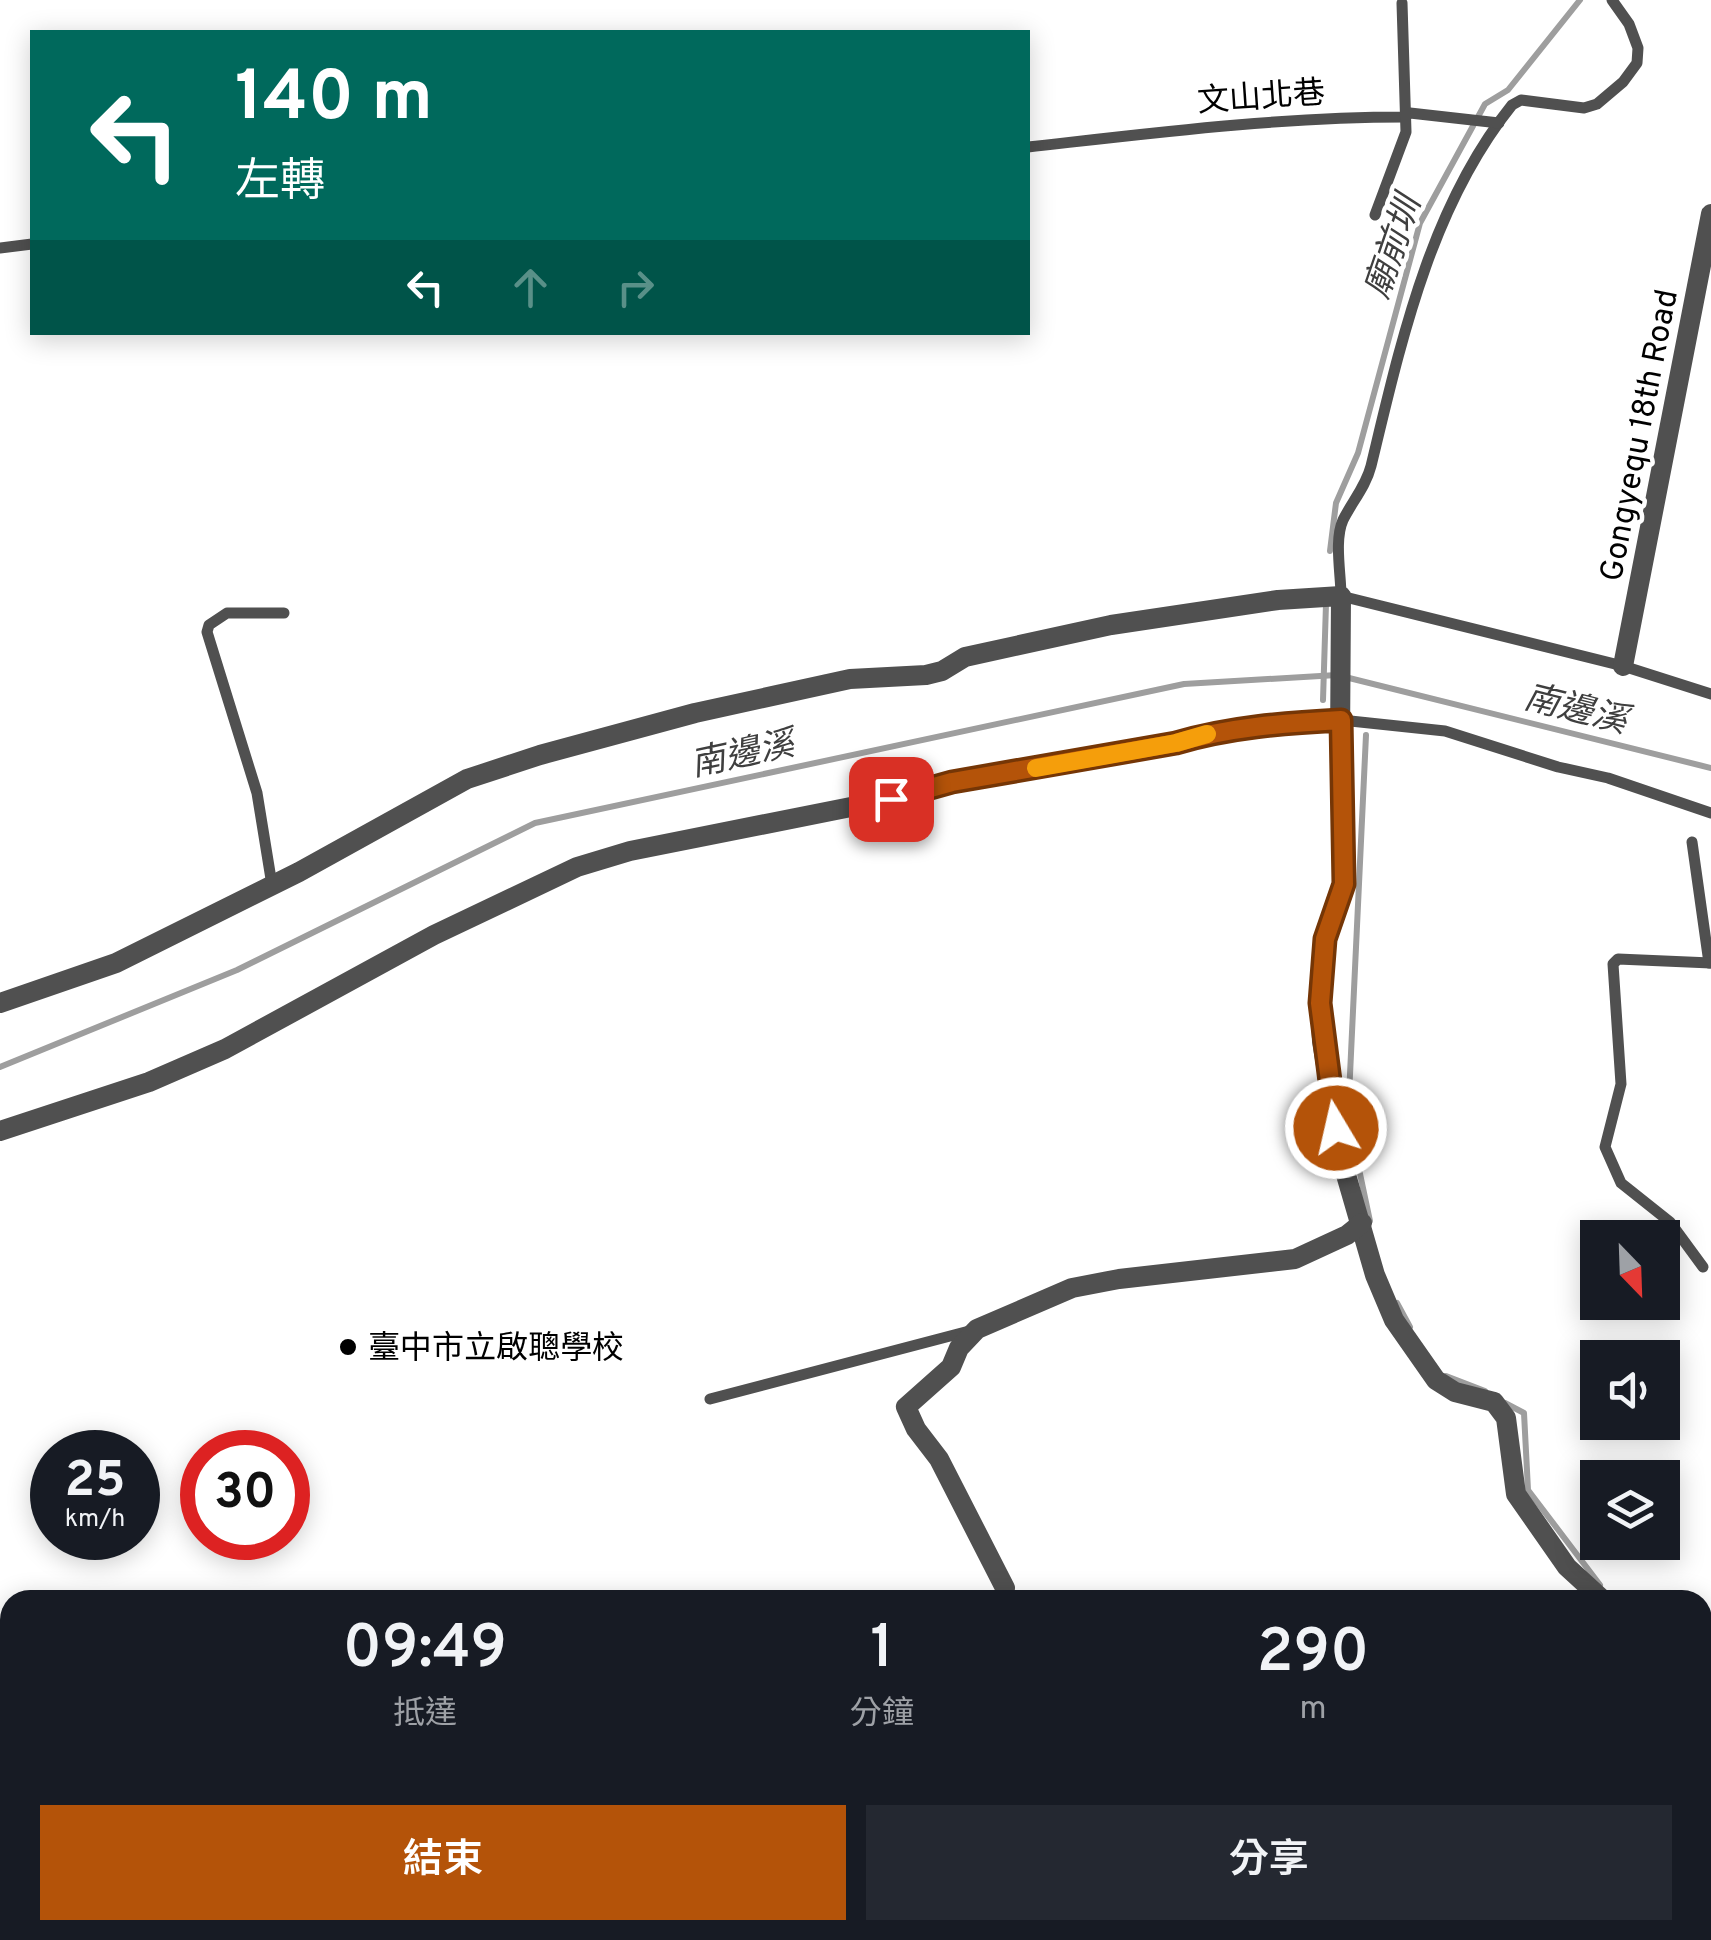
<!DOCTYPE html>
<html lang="zh-TW">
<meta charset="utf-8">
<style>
body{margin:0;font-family:Overpass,"Noto Sans TC",sans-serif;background:#242831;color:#f1f3f6;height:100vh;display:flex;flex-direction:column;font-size:38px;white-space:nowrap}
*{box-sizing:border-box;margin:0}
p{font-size:32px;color:#9ea1a6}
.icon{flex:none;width:55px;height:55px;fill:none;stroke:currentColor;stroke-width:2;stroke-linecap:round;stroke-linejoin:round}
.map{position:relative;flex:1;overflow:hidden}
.drawer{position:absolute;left:0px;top:1590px;width:1712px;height:350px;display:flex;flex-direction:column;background:#171b24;border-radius:30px 30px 0 0;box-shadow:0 5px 25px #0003}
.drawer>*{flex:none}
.top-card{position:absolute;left:30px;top:30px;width:1000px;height:305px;border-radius:0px;box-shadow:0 5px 25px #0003;background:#00695c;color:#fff;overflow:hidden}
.needle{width:65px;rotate:157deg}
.controls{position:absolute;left:1580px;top:1220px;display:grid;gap:20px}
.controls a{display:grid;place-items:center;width:100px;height:100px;border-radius:0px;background:#171b24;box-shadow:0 5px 25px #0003;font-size:50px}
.speed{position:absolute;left:30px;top:1430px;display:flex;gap:20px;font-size:50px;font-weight:700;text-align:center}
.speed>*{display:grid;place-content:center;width:130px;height:130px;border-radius:50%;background:#171b24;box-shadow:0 5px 25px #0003;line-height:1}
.speed small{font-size:25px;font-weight:400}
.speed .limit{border:15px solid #d22;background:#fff;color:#111}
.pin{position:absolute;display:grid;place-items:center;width:85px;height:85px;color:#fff;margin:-42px;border-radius:20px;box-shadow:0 5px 15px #0006}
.me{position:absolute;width:110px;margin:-55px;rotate:351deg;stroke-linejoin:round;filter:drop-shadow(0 0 8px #0008)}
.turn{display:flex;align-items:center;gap:35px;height:210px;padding:0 40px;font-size:45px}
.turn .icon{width:130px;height:130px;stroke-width:2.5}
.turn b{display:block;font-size:70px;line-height:85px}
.lanes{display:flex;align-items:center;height:95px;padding:0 40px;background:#0003;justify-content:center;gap:50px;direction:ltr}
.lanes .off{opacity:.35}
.eta{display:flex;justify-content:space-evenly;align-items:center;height:170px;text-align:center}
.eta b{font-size:60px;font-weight:600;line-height:70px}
.cta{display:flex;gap:20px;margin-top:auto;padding:20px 40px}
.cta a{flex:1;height:115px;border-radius:0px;background:#b45309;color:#fff;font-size:40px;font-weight:600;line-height:115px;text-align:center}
.cta a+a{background:#242831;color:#f1f3f6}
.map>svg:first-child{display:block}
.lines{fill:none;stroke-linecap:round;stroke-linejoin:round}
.stream{stroke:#9e9e9e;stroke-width:6}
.lane{stroke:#505050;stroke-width:11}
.street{stroke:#505050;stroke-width:20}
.secondary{stroke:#1d1d1d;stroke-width:20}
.route-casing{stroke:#753606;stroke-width:25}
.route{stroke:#b45309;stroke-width:18}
.slow{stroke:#f59e0b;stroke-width:18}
.poi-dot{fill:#000;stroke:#fff;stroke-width:4}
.labels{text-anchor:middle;stroke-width:9;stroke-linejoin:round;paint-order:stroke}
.street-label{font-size:32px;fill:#000;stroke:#fff}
.poi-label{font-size:32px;fill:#000;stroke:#fff;text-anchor:start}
.water-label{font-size:35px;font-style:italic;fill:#3f3f3f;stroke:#fff}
</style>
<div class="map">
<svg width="1711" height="1940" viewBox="0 0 1711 1940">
<rect width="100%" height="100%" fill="#fff"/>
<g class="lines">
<g class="stream">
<polyline points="1330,551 1336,503 1358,453 1420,223 1485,104 1508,90 1580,0"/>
<polyline points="1323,700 1326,604"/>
<polyline points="1366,735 1348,1117 1370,1221"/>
<polyline points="0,1067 237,970 535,823 1184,684 1337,675 1711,768"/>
<polyline points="1397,1303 1410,1327"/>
<polyline points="1446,1376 1485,1391"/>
<polyline points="1505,1403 1524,1413 1528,1490 1600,1585"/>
</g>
<g class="lane">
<path d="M1612 0 1629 24 1638 48 1637 63 1623 82 1597 104 1584 108 1521 100 1512 105C1430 207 1401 342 1371 466 1366 486 1352 502 1343 520 1334 540 1341 574 1341 596L1623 666 1711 694"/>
<path d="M1028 147C1153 133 1278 117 1405 117L1410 113 1499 123"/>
<polyline points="1375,215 1406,132 1402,3"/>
<polyline points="0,248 32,244"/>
<polyline points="1341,720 1445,731 1558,767 1608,778 1711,813"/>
<polyline points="1692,842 1709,963"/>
<polyline points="272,885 257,793 207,632 209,625 227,613 284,613"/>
<polyline points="1703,1267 1670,1222 1621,1183 1605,1147 1621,1084 1613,964 1618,959 1711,963"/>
<polyline points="710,1399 973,1330"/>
<polyline points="952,1930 955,1940"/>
<polyline points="62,1940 89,1932 92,1940"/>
</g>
<g class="street">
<polyline points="1623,666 1711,214"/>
<polyline points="0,1003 116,963 299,872 467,779 540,755 695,713 850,679 926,675 942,671 965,657 1111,625 1278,600 1341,596 1340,744 1345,885 1325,939 1320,1003 1322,1041 1342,1161 1375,1275 1394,1320 1436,1380 1455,1392 1494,1402 1506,1418 1516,1494 1567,1567 1603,1600"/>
<path d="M0 1131 149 1082 225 1049 434 935 577 867 630 851 891 799 953 782 1176 743C1230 728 1285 722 1341 720"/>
<polyline points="1005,1588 939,1459 916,1429 906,1407 951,1367 959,1348 977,1329 1072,1288 1119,1279 1295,1259 1347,1235 1362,1223"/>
<polyline points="1702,1677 1711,1683"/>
</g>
<g class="secondary">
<polyline points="0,1808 10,1848"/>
<polyline points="31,1930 34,1940"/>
</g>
</g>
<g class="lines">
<defs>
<path id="route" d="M891 799 952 782 1176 743C1230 727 1285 723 1341 720L1344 884 1325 939 1320 1003 1336 1128"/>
</defs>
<use href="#route" class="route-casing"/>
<use href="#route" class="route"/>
<polyline class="slow" points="1036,768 1176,743 1207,734"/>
</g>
<circle class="poi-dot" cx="348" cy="1347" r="10"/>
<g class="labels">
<g class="street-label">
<text transform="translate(1261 96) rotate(-4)" y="11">文山北巷</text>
<text transform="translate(1638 435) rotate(-79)" y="11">Gongyequ 18th Road</text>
</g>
<g class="poi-label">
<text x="368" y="1358">臺中市立啟聰學校</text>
</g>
<g class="water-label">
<text transform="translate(1392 247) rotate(-71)" y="12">廟前圳</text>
<text transform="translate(1576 708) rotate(14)" y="12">南邊溪</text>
<text transform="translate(742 753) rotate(-12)" y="12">南邊溪</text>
</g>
</g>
</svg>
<div class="controls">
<a><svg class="needle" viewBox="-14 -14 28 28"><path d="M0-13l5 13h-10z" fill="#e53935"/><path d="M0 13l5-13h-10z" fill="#9ea1a6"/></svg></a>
<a><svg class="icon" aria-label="sound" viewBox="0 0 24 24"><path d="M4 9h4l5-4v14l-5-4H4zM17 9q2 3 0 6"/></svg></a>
<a><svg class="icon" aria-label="layers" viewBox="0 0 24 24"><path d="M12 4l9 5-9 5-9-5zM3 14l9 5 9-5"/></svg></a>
</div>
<div class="speed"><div>25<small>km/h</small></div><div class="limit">30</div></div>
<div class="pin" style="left:891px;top:799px;background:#d93025"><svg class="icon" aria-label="arrive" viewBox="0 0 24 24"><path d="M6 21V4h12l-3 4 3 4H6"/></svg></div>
<svg class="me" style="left:1336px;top:1128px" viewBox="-20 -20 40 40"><circle r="17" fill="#b45309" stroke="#fff" stroke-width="3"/><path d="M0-11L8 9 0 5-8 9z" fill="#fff"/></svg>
<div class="top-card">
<div class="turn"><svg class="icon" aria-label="left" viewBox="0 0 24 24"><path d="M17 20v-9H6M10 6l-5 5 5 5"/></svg><div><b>140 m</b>左轉</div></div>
<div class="lanes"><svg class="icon" aria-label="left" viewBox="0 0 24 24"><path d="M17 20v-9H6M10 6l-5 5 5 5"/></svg><svg class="icon off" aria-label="ahead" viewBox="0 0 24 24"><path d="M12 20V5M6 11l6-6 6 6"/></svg><svg class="icon off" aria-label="right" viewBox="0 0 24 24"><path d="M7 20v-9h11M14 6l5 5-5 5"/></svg></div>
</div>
<section class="drawer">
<div class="eta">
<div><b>09:49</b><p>抵達</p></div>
<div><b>1</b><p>分鐘</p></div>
<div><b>290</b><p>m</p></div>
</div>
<div class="cta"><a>結束</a><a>分享</a></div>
</section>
</div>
